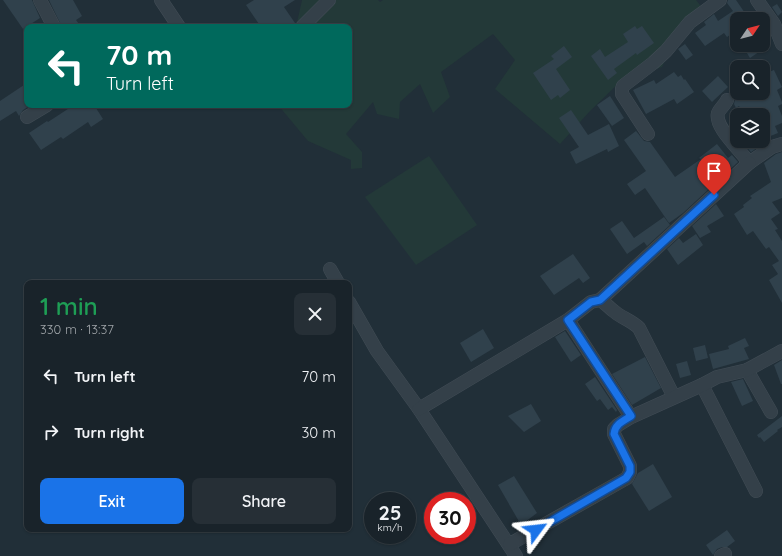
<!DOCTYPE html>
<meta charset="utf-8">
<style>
body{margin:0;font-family:Quicksand,sans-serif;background:#262f36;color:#f1f3f6;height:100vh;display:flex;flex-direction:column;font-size:15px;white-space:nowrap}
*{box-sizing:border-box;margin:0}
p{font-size:13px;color:#9fa4a8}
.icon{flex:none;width:22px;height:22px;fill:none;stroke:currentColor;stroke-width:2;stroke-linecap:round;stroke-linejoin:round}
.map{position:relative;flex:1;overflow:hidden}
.details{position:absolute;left:24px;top:280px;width:328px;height:252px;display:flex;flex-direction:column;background:#19232a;border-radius:8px;box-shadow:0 1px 3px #0004,0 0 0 1px #374047}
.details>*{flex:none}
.top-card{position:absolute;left:24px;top:24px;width:328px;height:84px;border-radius:8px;box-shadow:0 1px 3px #0004,0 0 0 1px #374047;background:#00695c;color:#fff;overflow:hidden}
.needle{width:26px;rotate:55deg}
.tools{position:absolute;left:730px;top:12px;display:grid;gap:8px}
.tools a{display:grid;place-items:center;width:40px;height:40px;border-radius:8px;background:#19232a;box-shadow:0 1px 3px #0004,0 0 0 1px #374047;font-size:20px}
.speed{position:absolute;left:364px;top:492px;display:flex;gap:8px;font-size:20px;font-weight:700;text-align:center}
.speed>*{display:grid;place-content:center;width:52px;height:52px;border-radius:50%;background:#19232a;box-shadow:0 1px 3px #0004,0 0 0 1px #374047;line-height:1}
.speed small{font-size:10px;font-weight:400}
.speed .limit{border:6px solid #d22;background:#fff;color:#111}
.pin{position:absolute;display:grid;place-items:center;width:34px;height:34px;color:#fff;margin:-41px -17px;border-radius:50% 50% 50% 0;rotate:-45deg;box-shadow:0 0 4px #0007}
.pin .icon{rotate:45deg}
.me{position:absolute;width:44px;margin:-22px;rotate:60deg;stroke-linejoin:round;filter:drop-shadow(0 0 3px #0008)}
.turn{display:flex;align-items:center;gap:14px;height:84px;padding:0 16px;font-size:18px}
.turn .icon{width:52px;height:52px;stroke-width:2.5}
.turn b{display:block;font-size:28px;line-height:34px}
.round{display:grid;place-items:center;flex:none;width:42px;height:42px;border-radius:8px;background:#262f36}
.head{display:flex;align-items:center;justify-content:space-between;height:68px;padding:0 16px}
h1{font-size:24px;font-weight:600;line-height:30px;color:#1e9e55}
.primary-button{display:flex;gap:8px;margin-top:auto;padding:8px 16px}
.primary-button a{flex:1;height:46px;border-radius:8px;background:#1a73e8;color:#fff;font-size:16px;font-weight:600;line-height:46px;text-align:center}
.primary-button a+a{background:#262f36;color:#f1f3f6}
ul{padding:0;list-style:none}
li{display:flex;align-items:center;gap:12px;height:56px;padding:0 16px}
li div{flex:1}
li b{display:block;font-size:15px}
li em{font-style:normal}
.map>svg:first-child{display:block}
.green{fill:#233938}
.building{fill:#30414c}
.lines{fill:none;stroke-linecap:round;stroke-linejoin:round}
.minor-casing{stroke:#414c55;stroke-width:14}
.minor{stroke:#344049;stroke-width:13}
.route-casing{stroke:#114b97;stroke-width:10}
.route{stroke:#1a73e8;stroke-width:7}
</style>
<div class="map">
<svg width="782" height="556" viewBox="0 0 782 556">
<rect width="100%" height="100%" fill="#212f38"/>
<g class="green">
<polygon points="302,0 378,0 380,2 383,0 696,0 703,9 681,29 662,67 622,80 590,111 560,144 495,89 515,60 493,34 441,72 450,97 433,113 420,84 400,102 399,119 377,114 373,102 346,134 362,152 362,168 351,169 351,160 308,141 278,105 349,105 349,27 296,27"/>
<polygon points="429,156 477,225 416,265 365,197"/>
</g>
<g class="building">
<polygon points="3,0 32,0 40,18 23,29"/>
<polygon points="49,0 73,0 82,16 76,20 81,27 62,27"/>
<polygon points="254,0 295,0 284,7 295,23 290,27 261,27 246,5"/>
<polygon points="728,0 736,0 749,19 737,19 737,30 727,37 724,33 705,46 695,33 706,25 704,22 714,14 718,21 733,11 727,3"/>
<polygon points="777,4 782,12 778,16 772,7"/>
<polygon points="635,26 637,29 642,26 654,43 637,55 636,53 614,69 617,73 608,80 591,56 600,49 605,57 608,55 628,42 623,34"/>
<polygon points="685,44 693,55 686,60 678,49"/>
<polygon points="742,45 769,45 750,58"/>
<polygon points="564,46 572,57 556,69 570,90 560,98 558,95 551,100 533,73 554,59 551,56"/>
<polygon points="774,70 782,87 777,90 782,102 782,104 778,106 782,116 782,123 775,126 778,133 763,139 763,115 744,115 739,106 736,108 734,104 735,100 734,96 731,93 763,93 763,74"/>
<polygon points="674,72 678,77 681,75 684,80 685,79 694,92 677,104 674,99 646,114 633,90 654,80 656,84"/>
<polygon points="718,76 728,87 712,102 702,91"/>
<polygon points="27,83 27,105 31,105 23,110 19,116 16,111 0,121 0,101"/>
<polygon points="610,96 624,118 612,126 597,105"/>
<polygon points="74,105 94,105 103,119 91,127 88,122 63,139 61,137 41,150 29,133 47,121 48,122"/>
<polygon points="571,110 588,135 609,124 619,146 608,152 607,149 576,164 570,152 579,147 559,118"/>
<polygon points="636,131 644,141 650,142 675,177 701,159 699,158 717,144 728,158 732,155 738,162 683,213 669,223 645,188 635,195 627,184 646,171 624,140"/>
<polygon points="741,141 757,141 760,146 751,152"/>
<polygon points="782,152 782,198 772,202 780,213 771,219 778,229 775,230 782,241 782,303 769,280 778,274 772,265 779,261 769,247 766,249 753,231 747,235 734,214 744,207 743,205 752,198 750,196 771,182 764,163 776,154"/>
<polygon points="716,204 724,216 707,226 711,232 700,238 692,226"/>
<polygon points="664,217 670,225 647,246 644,242 627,254 610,229 622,221 634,238"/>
<polygon points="696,234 703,245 678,265 667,249 679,238 683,243"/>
<polygon points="573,254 590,278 583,283 579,278 554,295 540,276"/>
<polygon points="483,329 494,348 471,362 460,343"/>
<polygon points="565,331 581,355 571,362 555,337"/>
<polygon points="745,338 749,346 744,348 749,359 713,369 709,354 729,349 728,346"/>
<polygon points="705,345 708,358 696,361 693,348"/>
<polygon points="645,357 661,388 632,405 612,374"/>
<polygon points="782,360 782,384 781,384 774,365"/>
<polygon points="687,361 691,375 680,378 676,364"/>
<polygon points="595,377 617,410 616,412 612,407 608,410 600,399 597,401 585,384"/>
<polygon points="743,379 753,401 742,406 731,382"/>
<polygon points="531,404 541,421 524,432 508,416"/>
<polygon points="782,416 782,427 777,430 778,431 764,442 760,437 759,438 757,435"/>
<polygon points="653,464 672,497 649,511 632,484 638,473"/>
<polygon points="514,476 537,513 521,525 498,485"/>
<polygon points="727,530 735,541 727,547 722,547 717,549 713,555 706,545"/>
</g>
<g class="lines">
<defs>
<g id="minor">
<polyline points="40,0 54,27"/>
<polyline points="161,0 179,27"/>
<polyline points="757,0 774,24 782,44"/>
<polyline points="302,27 329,0"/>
<path d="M727 100C725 105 720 108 718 113 714 128 742 151 749 163L772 147 782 144"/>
<polyline points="27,117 47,105"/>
<polyline points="648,134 622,94 622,89 623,86 653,63 666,51 690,22 720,0"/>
<polyline points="330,269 338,283"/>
<polyline points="600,300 749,163"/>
<polyline points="349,302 377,351 419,409 516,556"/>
<polyline points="568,320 631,417"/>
<polyline points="747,370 771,412"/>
<polyline points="702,385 756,491"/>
<path d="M419 409 568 320 591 302 600 300C606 303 609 308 615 312 622 318 632 321 639 328L674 397"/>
<polyline points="510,544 627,478 630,472 630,466 614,434 614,429 618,425 631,417 702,385 717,377 747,370 782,351"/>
<polyline points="721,556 725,554"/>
</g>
</defs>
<use href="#minor" class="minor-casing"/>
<use href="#minor" class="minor"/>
</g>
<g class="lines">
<defs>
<path id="route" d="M536 530 626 478 630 472V466L614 434C615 424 623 421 631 416L568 320 591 302 600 300 714 195"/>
</defs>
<use href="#route" class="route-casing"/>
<use href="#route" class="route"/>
</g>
</svg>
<div class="tools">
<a><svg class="needle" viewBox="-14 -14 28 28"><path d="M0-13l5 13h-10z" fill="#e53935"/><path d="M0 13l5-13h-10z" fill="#9fa4a8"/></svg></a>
<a><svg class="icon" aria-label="search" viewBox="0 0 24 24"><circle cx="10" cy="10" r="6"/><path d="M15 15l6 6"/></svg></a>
<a><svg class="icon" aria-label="layers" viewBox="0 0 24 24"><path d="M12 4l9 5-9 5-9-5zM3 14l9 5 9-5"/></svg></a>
</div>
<div class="speed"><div>25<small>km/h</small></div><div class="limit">30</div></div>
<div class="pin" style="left:714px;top:195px;background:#d93025"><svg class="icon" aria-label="arrive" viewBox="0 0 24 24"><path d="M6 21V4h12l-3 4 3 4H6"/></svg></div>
<svg class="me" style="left:536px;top:530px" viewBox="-20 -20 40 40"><path d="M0-17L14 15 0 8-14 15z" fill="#1a73e8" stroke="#fff" stroke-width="4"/></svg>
<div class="top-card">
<div class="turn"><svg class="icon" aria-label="left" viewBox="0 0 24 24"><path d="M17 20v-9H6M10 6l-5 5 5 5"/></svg><div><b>70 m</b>Turn left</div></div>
</div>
<section class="details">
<div class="head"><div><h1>1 min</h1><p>330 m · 13:37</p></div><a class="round"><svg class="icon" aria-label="close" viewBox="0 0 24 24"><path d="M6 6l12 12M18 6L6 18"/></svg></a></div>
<ul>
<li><svg class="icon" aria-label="left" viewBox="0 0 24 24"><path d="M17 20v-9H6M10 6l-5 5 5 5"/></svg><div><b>Turn left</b></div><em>70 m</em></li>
<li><svg class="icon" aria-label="right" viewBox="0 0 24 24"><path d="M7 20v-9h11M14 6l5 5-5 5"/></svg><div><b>Turn right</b></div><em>30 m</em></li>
</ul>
<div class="primary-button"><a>Exit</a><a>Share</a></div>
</section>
</div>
